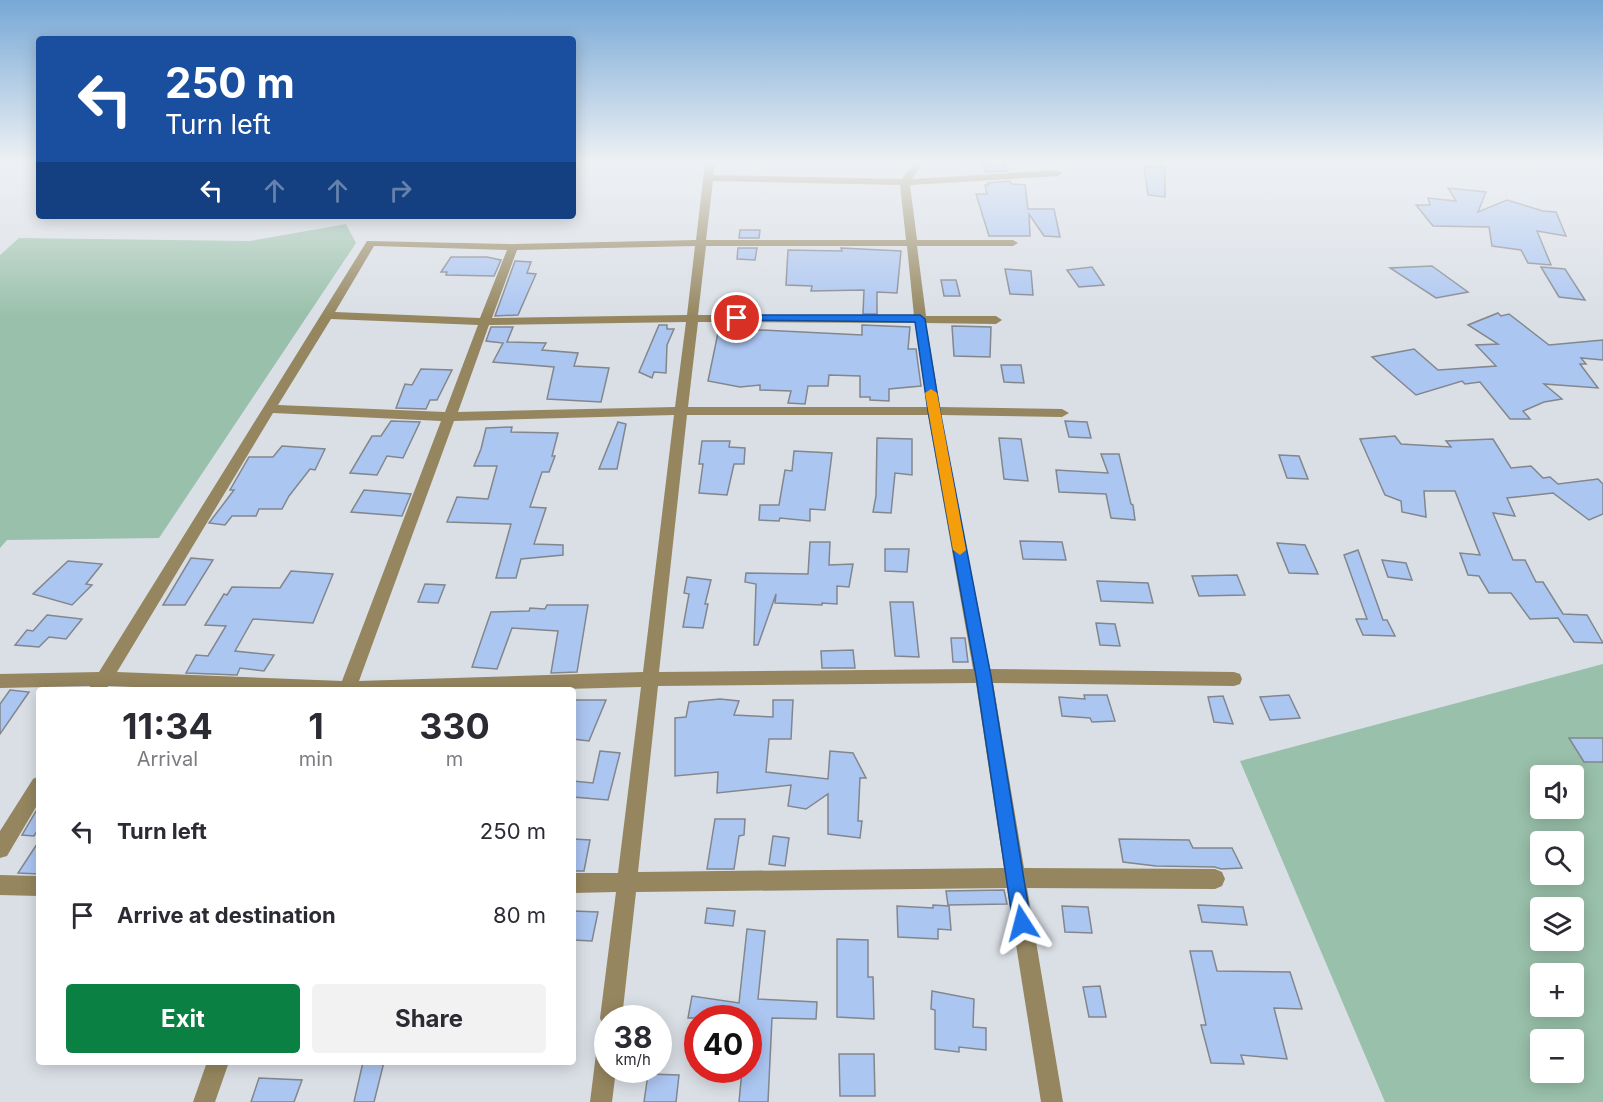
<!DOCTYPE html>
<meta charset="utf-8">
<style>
body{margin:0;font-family:Inter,sans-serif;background:#f2f2f3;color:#2b2b33;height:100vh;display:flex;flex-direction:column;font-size:22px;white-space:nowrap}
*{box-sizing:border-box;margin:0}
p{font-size:20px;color:#7c7c81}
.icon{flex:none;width:33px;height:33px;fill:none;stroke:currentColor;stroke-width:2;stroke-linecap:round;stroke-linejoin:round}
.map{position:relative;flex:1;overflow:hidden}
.side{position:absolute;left:36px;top:687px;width:540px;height:378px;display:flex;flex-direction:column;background:#fff;border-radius:6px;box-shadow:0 3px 15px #0003}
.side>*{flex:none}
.banner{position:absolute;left:36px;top:36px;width:540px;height:183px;border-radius:6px;box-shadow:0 3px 15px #0003;background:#1a4fa0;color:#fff;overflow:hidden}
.buttons{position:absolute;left:1530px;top:765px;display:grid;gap:12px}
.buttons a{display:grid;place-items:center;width:54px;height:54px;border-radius:6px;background:#fff;box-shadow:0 3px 15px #0003;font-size:30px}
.speed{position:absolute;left:594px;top:1005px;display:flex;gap:12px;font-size:30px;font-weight:700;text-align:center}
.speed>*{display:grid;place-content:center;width:78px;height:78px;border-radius:50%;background:#fff;box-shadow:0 3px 15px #0003;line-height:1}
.speed small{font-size:15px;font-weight:400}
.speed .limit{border:9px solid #d22;background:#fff;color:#111}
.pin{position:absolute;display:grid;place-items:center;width:51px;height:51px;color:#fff;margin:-26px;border:3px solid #fff;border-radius:50%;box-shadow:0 2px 6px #0007}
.me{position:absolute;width:66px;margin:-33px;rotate:351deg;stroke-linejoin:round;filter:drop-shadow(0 0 4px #0008)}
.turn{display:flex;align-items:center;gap:21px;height:126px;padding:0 30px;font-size:27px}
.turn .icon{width:78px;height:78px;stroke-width:2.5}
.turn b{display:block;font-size:42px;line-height:51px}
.lanes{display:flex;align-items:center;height:57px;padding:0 30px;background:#0003;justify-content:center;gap:30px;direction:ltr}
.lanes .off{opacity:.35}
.eta{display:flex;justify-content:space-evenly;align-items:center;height:102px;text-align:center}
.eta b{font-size:36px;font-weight:700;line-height:42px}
.action{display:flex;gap:12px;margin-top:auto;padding:12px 30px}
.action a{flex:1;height:69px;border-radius:6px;background:#0b8043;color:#fff;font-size:24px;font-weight:700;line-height:69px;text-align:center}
.action a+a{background:#f2f2f3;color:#2b2b33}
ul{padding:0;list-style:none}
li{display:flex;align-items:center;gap:18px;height:84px;padding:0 30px}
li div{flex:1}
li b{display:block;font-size:22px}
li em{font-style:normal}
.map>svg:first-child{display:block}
.green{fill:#99c0aa;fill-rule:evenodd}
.building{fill:#acc6f2;stroke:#82868d;stroke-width:1.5}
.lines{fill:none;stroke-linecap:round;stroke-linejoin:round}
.minor{fill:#95865f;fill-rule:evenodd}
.route{fill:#1a73e8;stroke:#114b97;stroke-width:1.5}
.slow{fill:#f59e0b}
</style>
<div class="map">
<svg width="1603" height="1102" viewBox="0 0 1603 1102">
<rect width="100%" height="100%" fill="#dadfe6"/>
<g class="green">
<polygon points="346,224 356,243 159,538 7,540 0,548 0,255 19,238 250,241"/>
<path d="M1603 664V1102H1385L1240 761ZM1540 776H1574V808H1540ZM1540 842H1574V874H1540ZM1540 908H1574V940H1540ZM1540 974H1574V1006H1540ZM1540 1040H1574V1072H1540Z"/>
</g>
<g class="building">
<polygon points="983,163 1004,163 1007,171 985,172"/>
<polygon points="1144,166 1165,167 1165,197 1148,195"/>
<polygon points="1010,181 1011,184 1025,185 1028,209 1054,209 1060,237 1044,236 1029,214 1030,236 989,236 976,194 987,194 985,185 989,185 988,183"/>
<polygon points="1448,188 1486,192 1478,212 1507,200 1543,211 1556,212 1566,236 1537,231 1551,265 1528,263 1521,250 1492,246 1489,227 1433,226 1416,205 1430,205 1428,198 1456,201"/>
<polygon points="740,230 760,230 759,238 739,238"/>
<polygon points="738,248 757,248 755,260 737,259"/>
<polygon points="841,248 901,251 897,293 877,292 877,314 863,314 864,290 811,291 812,286 786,285 788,250 842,251"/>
<polygon points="451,257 487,257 501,260 494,276 446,275 447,272 441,272"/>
<polygon points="515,261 531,262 527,273 536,274 518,315 495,316"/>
<polygon points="1432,266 1468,292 1436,298 1390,268"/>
<polygon points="1092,267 1104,285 1079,287 1067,270"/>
<polygon points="1541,267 1565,269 1585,300 1559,297"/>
<polygon points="1005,269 1031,271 1033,295 1010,294"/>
<polygon points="941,280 956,280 960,296 944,296"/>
<polygon points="1498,313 1501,316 1509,314 1549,345 1603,340 1603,360 1581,358 1586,364 1580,364 1598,388 1544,384 1562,399 1544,402 1523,411 1530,419 1510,419 1480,382 1465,384 1462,381 1416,395 1372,357 1414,349 1438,370 1496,366 1476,345 1498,344 1468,325"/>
<polygon points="659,325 667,325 667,329 674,329 667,345 666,373 654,372 652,378 639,372"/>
<polygon points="862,325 910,327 908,349 916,349 921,386 889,389 889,401 870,400 870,397 860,397 860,376 829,375 828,386 808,386 805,404 788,403 791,391 760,390 760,385 740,387 708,381 719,328 862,335"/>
<polygon points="952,326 991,327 990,357 954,356"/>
<polygon points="491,327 513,327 507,342 546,343 542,350 578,353 574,366 609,368 601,402 547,399 554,367 493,362 503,343 486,341"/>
<polygon points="1001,365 1021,365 1024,383 1004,382"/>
<polygon points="421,369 452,370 437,400 430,400 426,409 396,408 405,384 412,385"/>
<polygon points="391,421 420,422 403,458 387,456 377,475 350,473 372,436 381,436"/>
<polygon points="1065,421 1087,422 1091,438 1069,437"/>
<polygon points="618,422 626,424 617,469 599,469"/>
<polygon points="512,427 511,432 558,433 552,456 555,456 549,472 542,472 530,507 546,508 534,544 563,545 563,555 521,559 516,578 496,578 511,524 447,522 457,497 488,499 497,466 474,466 481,449 486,428"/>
<polygon points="1395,436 1401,444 1451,447 1446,441 1493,439 1511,468 1531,466 1543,478 1550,477 1558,484 1598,479 1603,484 1603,514 1589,520 1553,493 1507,498 1515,516 1493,513 1513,560 1525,560 1536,582 1543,582 1563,614 1587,615 1603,643 1574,642 1558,618 1530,619 1511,593 1489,593 1479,576 1468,575 1460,553 1480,555 1455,491 1424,491 1426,517 1402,512 1401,501 1385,495 1360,439"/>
<polygon points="877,438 912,439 912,475 895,473 891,513 873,512 876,496"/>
<polygon points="999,438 1021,439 1028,481 1004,479"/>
<polygon points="702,441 730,441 729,447 745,448 744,464 734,464 727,495 699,493 703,464 699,464"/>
<polygon points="282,446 325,449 315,470 310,469 289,496 282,509 259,509 256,516 232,516 225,525 209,523 234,490 230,490 249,457 273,457"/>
<polygon points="794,451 832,453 825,510 810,509 810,521 780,518 779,521 759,520 760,505 779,505 785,470 792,471"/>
<polygon points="1101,454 1119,454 1131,504 1133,505 1135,520 1111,518 1106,494 1059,492 1056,470 1108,473"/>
<polygon points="1279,455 1299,456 1308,479 1287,478"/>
<polygon points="364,490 411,494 402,516 351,512"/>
<polygon points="1020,541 1062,542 1066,560 1023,559"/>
<polygon points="810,542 830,542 829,565 853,564 849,587 837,586 837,604 822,603 822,605 775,603 776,594 758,645 754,645 756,584 745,582 746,573 808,574"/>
<polygon points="1277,543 1305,545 1318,574 1289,573"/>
<polygon points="885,549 909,549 907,572 885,571"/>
<polygon points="1358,550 1383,620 1387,620 1395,636 1363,635 1356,619 1367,619 1344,555"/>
<polygon points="191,558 213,560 185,605 163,605"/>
<polygon points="1382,560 1406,563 1412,580 1388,577"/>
<polygon points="68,561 102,564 86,584 92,585 72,605 33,594"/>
<polygon points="291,571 333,574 313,623 253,619 235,651 274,655 264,671 240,668 237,675 186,673 196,655 208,656 226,626 205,625 224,594 227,595 232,587 280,588"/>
<polygon points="1237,575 1245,595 1199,596 1192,576"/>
<polygon points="687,577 711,580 705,604 708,604 703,628 683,627 689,594 684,593"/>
<polygon points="1097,581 1148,583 1153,603 1101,601"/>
<polygon points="425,584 445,585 438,603 418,602"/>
<polygon points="890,602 913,602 919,657 895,656"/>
<polygon points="547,605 588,605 577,672 551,673 558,631 512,628 497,669 472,667 491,612 529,611 530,608 545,609"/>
<polygon points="47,615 82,619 66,639 49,637 39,647 15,645 27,630 33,631"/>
<polygon points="1096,623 1115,624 1120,646 1100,645"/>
<polygon points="951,638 965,638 968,662 953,662"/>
<polygon points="853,650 855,668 822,668 821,651"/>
<polygon points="10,690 29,692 0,734 0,704"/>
<polygon points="1084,695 1107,695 1115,721 1092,722 1090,718 1062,716 1059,697 1085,699"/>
<polygon points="1289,695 1300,718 1270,720 1260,697"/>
<polygon points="1223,696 1233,724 1214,722 1208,697"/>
<polygon points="720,699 739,701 734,715 773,717 773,700 793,700 791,739 769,739 766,772 828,779 830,751 853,753 866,778 860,778 858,821 862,821 860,838 828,834 828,794 806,809 788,806 791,785 717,793 718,772 675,776 675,718 686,717 689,702"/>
<polygon points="573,700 606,700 589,741 573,739"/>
<polygon points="1569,738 1603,738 1603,762 1584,762"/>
<polygon points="600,751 620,753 608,800 573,797 573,781 593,783"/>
<polygon points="39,806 39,828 34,836 22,835"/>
<polygon points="715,819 745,819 744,835 739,836 734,869 707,869"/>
<polygon points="773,836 789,838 785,866 769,864"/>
<polygon points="573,839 590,840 584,871 573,871"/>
<polygon points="1119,839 1189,840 1193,848 1232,848 1242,868 1221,869 1215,867 1156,866 1123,862"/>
<polygon points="39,841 39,874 18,873"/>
<polygon points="1004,890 1007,904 948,905 946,891"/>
<polygon points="933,905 949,906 951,930 938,929 938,939 898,937 897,906 933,908"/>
<polygon points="1198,905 1243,907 1247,925 1202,922"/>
<polygon points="1062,906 1088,907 1092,933 1065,932"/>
<polygon points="707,908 735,911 733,926 705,923"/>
<polygon points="573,911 598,912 592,941 573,940"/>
<polygon points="747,929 765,931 758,999 817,1002 816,1019 772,1018 768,1102 739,1102 742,1070 748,1070 748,1018 688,1018 692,996 739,1003"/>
<polygon points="837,939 868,940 868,977 873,977 874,1019 837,1017"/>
<polygon points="1190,951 1212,951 1217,971 1290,972 1302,1009 1274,1008 1287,1059 1241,1055 1244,1064 1211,1063 1201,1025 1206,1025"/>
<polygon points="1100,986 1106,1017 1089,1017 1083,987"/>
<polygon points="932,991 974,999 973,1027 986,1028 986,1050 959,1047 959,1052 935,1049 935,1010 931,1009"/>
<polygon points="839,1054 874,1054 875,1096 840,1096"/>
<polygon points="363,1062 384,1062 374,1102 354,1102"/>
<polygon points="648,1074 679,1075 676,1102 644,1102"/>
<polygon points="259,1078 302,1080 294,1102 251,1102"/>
</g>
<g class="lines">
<g class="minor">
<path d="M705 163H715L713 175 902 179 913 163H923L912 179 1058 170 1063 173 1058 176 910 185 917 240H1013L1018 243 1013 246H917L926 316H996L1002 320 996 324 926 323 940 407 1062 409 1069 413 1062 417 941 415 990 669 1234 672 1240 674 1242 679 1240 684 1234 686 993 683 1024 868 1215 869 1222 872 1225 879 1222 886 1215 889 1027 888 1063 1102H1041L1007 888 636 892 622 1018H608V1027L603 1026 600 1018 616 892 573 893V873H618L641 687C464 692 285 694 108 686L106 690H89L90 686 0 688V674L99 672 367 241 513 244 696 240ZM713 181 900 185 906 240H706ZM374 246 507 250 480 318 335 312ZM695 246 687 315 492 318 517 250ZM706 246H907L914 316 698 315ZM331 319 478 325 445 412 278 405ZM686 322 675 407 458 412 489 325ZM698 322 915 323 927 407H688ZM273 413 441 421 342 681 117 672ZM674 415 643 672 359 681 454 421ZM687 415H928L973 669 659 672ZM976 683 1004 868 638 872 658 686Z"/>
<polygon points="39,776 39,802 7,856 0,858 0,831 33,779"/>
<polygon points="0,875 39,876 39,896 0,895"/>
<polygon points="608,1035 608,1070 616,1070 612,1102 590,1102 597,1046 600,1038"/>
<polygon points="207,1062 229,1062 215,1102 193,1102"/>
</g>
</g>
<linearGradient id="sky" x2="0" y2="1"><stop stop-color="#77a8d6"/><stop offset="0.51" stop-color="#eef1f4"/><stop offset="1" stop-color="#eef1f4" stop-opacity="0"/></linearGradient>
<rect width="1603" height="317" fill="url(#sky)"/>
<polygon class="route" points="737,315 920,315 925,319 940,411 991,676 1031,923 1029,929 1022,932 1016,929 1013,923 976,676 928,411 915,322 733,320 733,316"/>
<polygon class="slow" points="931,389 937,393 966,550 960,555 953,550 925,393"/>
</svg>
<div class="buttons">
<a><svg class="icon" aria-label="sound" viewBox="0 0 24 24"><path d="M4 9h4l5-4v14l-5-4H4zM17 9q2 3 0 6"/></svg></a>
<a><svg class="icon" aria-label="search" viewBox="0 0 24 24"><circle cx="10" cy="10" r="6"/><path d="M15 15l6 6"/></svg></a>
<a><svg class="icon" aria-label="layers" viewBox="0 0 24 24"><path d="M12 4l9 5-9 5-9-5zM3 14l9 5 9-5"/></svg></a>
<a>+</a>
<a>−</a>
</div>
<div class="speed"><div>38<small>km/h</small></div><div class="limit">40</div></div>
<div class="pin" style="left:737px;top:318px;background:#d93025"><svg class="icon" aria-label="arrive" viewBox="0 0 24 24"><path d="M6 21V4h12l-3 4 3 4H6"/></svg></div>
<svg class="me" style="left:1022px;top:923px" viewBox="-20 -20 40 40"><path d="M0-17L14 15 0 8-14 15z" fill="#1a73e8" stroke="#fff" stroke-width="4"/></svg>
<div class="banner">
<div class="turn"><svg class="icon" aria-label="left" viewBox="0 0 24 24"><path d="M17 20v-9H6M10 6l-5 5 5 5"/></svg><div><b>250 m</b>Turn left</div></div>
<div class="lanes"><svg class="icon" aria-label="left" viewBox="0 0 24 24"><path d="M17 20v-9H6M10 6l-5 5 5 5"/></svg><svg class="icon off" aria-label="ahead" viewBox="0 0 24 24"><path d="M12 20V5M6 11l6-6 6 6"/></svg><svg class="icon off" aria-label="ahead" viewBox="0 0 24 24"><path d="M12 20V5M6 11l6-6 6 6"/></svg><svg class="icon off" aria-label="right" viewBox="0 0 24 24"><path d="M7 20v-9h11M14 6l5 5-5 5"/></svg></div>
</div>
<section class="side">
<div class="eta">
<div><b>11:34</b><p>Arrival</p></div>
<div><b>1</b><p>min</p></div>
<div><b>330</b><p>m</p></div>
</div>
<ul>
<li><svg class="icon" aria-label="left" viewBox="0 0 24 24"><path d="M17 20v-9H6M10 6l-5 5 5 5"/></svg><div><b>Turn left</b></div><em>250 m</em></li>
<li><svg class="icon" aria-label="arrive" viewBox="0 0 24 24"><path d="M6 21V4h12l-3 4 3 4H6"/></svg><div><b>Arrive at destination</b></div><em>80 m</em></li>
</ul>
<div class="action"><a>Exit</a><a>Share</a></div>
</section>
</div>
